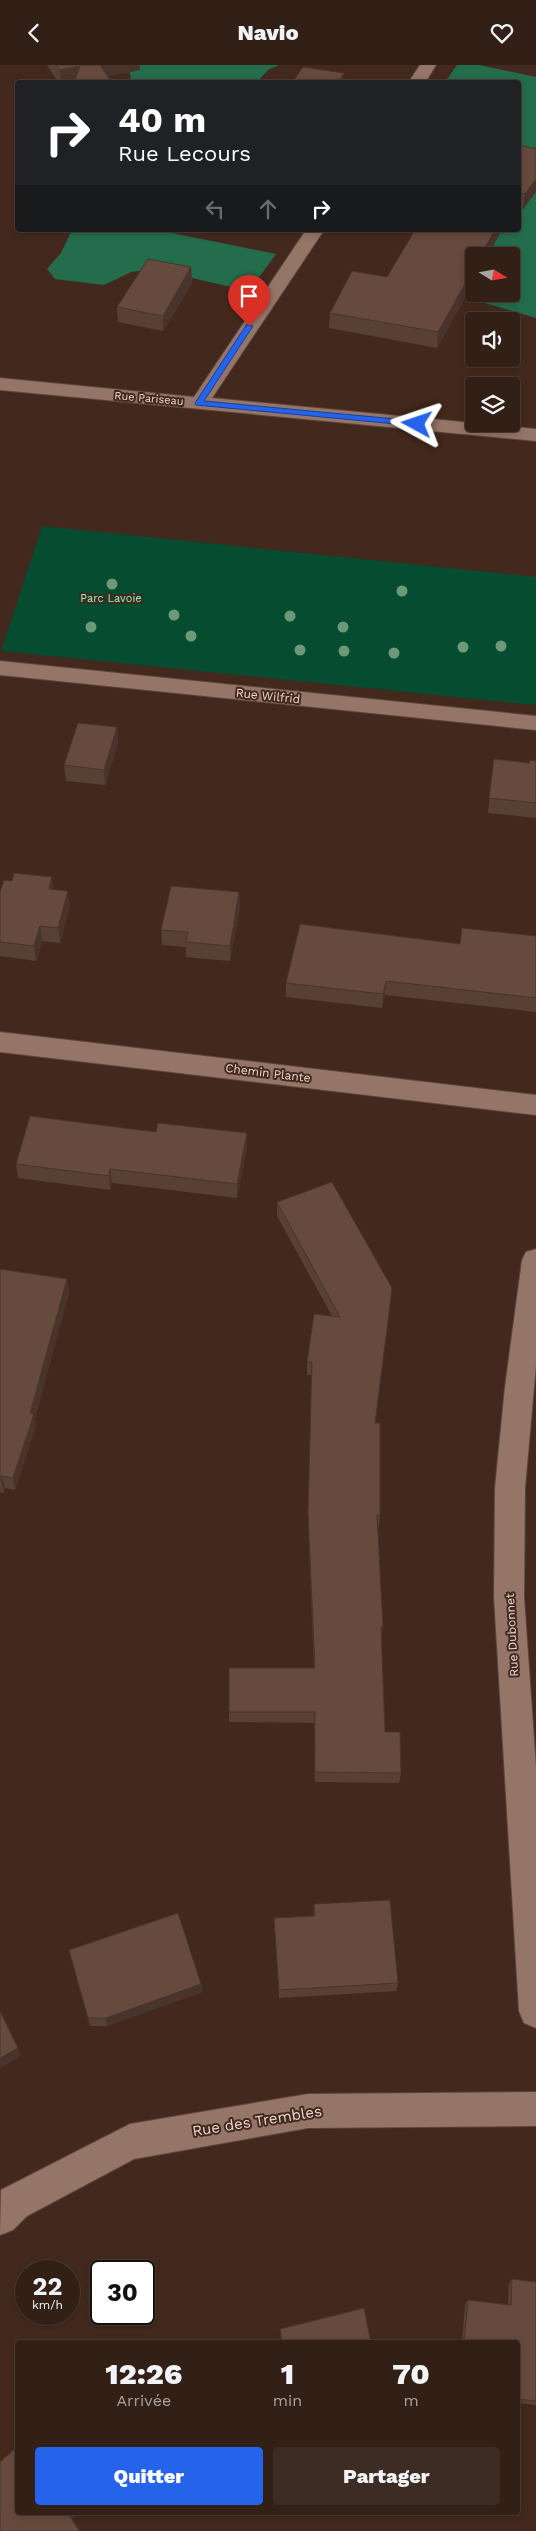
<!DOCTYPE html>
<html lang="fr">
<meta charset="utf-8">
<style>
body{margin:0;font-family:"Work Sans",sans-serif;background:#3d2c23;color:#f1f3f6;height:100vh;display:flex;flex-direction:column;font-size:19px;white-space:nowrap}
*{box-sizing:border-box;margin:0}
p{font-size:16px;color:#a8a2a1}
.icon{flex:none;width:28px;height:28px;fill:none;stroke:currentColor;stroke-width:2;stroke-linecap:round;stroke-linejoin:round}
.map{position:relative;flex:1;overflow:hidden}
.panel{position:absolute;left:15px;top:2275px;width:505px;height:175px;display:flex;flex-direction:column;background:#321f16;border-radius:5px;box-shadow:0 2px 8px #0003,0 0 0 1px #4d3d35}
.panel>*{flex:none}
.guide{position:absolute;left:15px;top:15px;width:506px;height:152px;border-radius:5px;box-shadow:0 2px 8px #0003,0 0 0 1px #4d3d35;background:#202124;color:#fff;overflow:hidden}
.needle{width:32px;rotate:101deg}
.buttons{position:absolute;left:465px;top:182px;display:grid;gap:10px}
.buttons a{display:grid;place-items:center;width:55px;height:55px;border-radius:5px;background:#321f16;box-shadow:0 2px 8px #0003,0 0 0 1px #4d3d35;font-size:25px}
.speed{position:absolute;left:15px;top:2195px;display:flex;gap:10px;font-size:25px;font-weight:700;text-align:center}
.speed>*{display:grid;place-content:center;width:65px;height:65px;border-radius:50%;background:#321f16;box-shadow:0 2px 8px #0003,0 0 0 1px #4d3d35;line-height:1}
.speed small{font-size:12px;font-weight:400}
.speed .limit{border:2px solid #111;border-radius:8px;background:#fff;color:#111}
.pin{position:absolute;display:grid;place-items:center;width:42px;height:42px;color:#fff;margin:-51px -21px;border-radius:50% 50% 50% 0;rotate:-45deg;box-shadow:0 0 5px #0007}
.pin .icon{rotate:45deg}
.me{position:absolute;width:55px;margin:-28px;rotate:275deg;stroke-linejoin:round;filter:drop-shadow(0 0 4px #0008)}
.turn{display:flex;align-items:center;gap:18px;height:105px;padding:0 20px;font-size:22px}
.turn .icon{width:65px;height:65px;stroke-width:2.5}
.turn b{display:block;font-size:35px;line-height:42px}
.lanes{display:flex;align-items:center;height:48px;padding:0 20px;background:#0003;justify-content:center;gap:25px;direction:ltr}
.lanes .off{opacity:.35}
.eta{display:flex;justify-content:space-evenly;align-items:center;height:85px;text-align:center}
.eta b{font-size:30px;font-weight:800;line-height:35px}
.action{display:flex;gap:10px;margin-top:auto;padding:10px 20px}
.action a{flex:1;height:58px;border-radius:5px;background:#2563eb;color:#fff;font-size:20px;font-weight:800;line-height:58px;text-align:center}
.action a+a{background:#3d2c23;color:#f1f3f6}
header{display:flex;justify-content:space-between;align-items:center;height:65px;padding:0 20px;background:#321f16;font-size:22px;font-weight:800}
.map>svg:first-child{display:block}
.green{fill:#054c31}
.forest{fill:#236d4d}
.lines{fill:none;stroke-linecap:round;stroke-linejoin:round}
.street-casing{stroke:#5b453b;stroke-width:2}
.street{fill:#957568;fill-rule:evenodd}
.tree{fill:#6d9978}
.wall{fill:#594035}
.shaded-wall{fill:#48342b}
.building{fill:#674a3e;stroke:#48342b}
.route{fill:#2563eb;stroke:#184099}
.labels{text-anchor:middle;stroke-width:4;stroke-linejoin:round;paint-order:stroke}
.far-street-label{font-size:11px;fill:#ead8d0;stroke:#43291d}
.far-park-label{font-size:11px;fill:#8ff5c3;stroke:#43291d}
.street-label{font-size:12px;fill:#ead8d0;stroke:#43291d}
.near-street-label{font-size:15px;fill:#ead8d0;stroke:#43291d}
</style>
<header><svg class="icon" aria-label="back" viewBox="0 0 24 24"><path d="M15 5l-7 7 7 7"/></svg>Navio<svg class="icon" aria-label="heart" viewBox="0 0 24 24"><path d="M12 20l-8-8c-3-5 5-10 8-4 3-6 11-1 8 4z"/></svg></header>
<div class="map">
<svg width="536" height="2466" viewBox="0 0 536 2466">
<rect width="100%" height="100%" fill="#43291d"/>
<polygon class="green" points="42,461 536,512 536,640 1,586"/>
<g class="forest">
<polygon points="129,0 279,0 268,5 256,18 131,17"/>
<polygon points="457,0 479,0 536,12 536,253 481,237 485,229 511,229 511,191 503,191 506,183 416,165 519,165 519,18 445,17"/>
<polygon points="72,165 157,165 276,189 249,226 153,204 131,207 104,220 55,214 47,204 61,188"/>
</g>
<g class="lines">
<defs>
<g id="street">
<polygon points="420,0 436,0 425,18 408,18"/>
<polygon points="306,165 324,165 212,333 536,364 536,376 0,325 0,313 194,332"/>
<polygon points="0,596 536,651 536,665 0,610"/>
<polygon points="0,967 536,1030 536,1050 0,987"/>
<polygon points="536,1184 536,1300 525,1423 524,1532 536,1702 536,1963 524,1958 519,1946 494,1532 495,1423 505,1322 522,1195 526,1187"/>
<polygon points="536,2027 536,2061 308,2063 134,2094 27,2151 13,2165 0,2170 1,2125 130,2059 308,2029"/>
</g>
</defs>
<use href="#street" class="street-casing"/>
<use href="#street" class="street"/>
</g>
<g class="tree">
<circle cx="112" cy="519" r="5.5"/>
<circle cx="402" cy="526" r="5.5"/>
<circle cx="174" cy="550" r="5.5"/>
<circle cx="290" cy="551" r="5.5"/>
<circle cx="91" cy="562" r="5.5"/>
<circle cx="343" cy="562" r="5.5"/>
<circle cx="191" cy="571" r="5.5"/>
<circle cx="501" cy="581" r="5.5"/>
<circle cx="463" cy="582" r="5.5"/>
<circle cx="300" cy="585" r="5.5"/>
<circle cx="344" cy="586" r="5.5"/>
<circle cx="394" cy="588" r="5.5"/>
</g>
<g class="wall">
<polygon points="47,0 140,0 140,5 108,11 112,18 59,18"/>
<polygon points="519,80 536,84 536,127 523,144 519,143"/>
<polygon points="502,165 487,191 474,191 474,216 437,283 329,263 330,248 387,212"/>
<polygon points="191,202 192,218 163,266 118,257 117,242"/>
<polygon points="117,662 118,678 105,720 66,716 64,700"/>
<polygon points="494,694 529,698 536,696 536,753 488,748"/>
<polygon points="54,825 70,841 60,878 42,876 36,896 0,891 0,827"/>
<polygon points="239,827 240,842 230,896 186,892 186,882 162,880 161,865"/>
<polygon points="536,871 536,947 385,930 382,943 286,932 286,918 460,879"/>
<polygon points="247,1082 237,1133 112,1118 110,1125 18,1113 16,1099"/>
<polygon points="277,1137 391,1236 375,1358 380,1450 379,1462 378,1462 383,1562 381,1574 385,1667 401,1708 399,1718 315,1717 314,1658 229,1657 229,1647 314,1603 308,1460 311,1310 307,1310 307,1297 332,1251 277,1151"/>
<polygon points="0,1204 69,1227 35,1353 36,1361 15,1425 5,1423 4,1428 0,1427"/>
<polygon points="314,1839 398,1918 396,1926 279,1933 274,1853 313,1851"/>
<polygon points="69,1885 201,1919 202,1927 107,1961 90,1961"/>
<polygon points="512,2214 536,2217 536,2340 518,2338 518,2278 462,2278 465,2239 468,2235 508,2240 509,2219"/>
</g>
<g class="shaded-wall">
<polygon points="99,0 140,0 140,5 100,13"/>
<polygon points="80,1 76,18 61,18 60,5"/>
<polygon points="344,8 343,18 338,18"/>
<polygon points="536,114 536,127 523,144 525,129"/>
<polygon points="495,165 502,165 487,191 480,191"/>
<polygon points="191,202 192,218 163,266 163,251"/>
<polygon points="474,203 474,216 437,283 438,267"/>
<polygon points="117,662 118,678 105,720 104,705"/>
<polygon points="52,812 54,827 49,824"/>
<polygon points="68,826 70,841 60,878 58,863"/>
<polygon points="239,827 240,842 230,896 230,881"/>
<polygon points="40,861 42,876 36,896 34,881"/>
<polygon points="386,916 385,930 382,943 383,929"/>
<polygon points="247,1068 247,1082 237,1133 237,1119"/>
<polygon points="110,1104 112,1118 110,1125 109,1111"/>
<polygon points="67,1214 69,1227 35,1353 36,1361 15,1425 13,1413"/>
<polygon points="392,1223 391,1236 374,1370 375,1358"/>
<polygon points="2,1411 5,1423 4,1428 1,1416"/>
<polygon points="201,1919 202,1927 107,1961 106,1953"/>
<polygon points="18,1983 21,1991 0,2003 0,1993"/>
<polygon points="78,2448 86,2448 72,2453 81,2466 79,2466 70,2451"/>
</g>
<g class="building">
<polygon points="56,0 100,0 112,18 74,18 80,1 60,5"/>
<polygon points="303,2 344,8 338,18 292,18"/>
<polygon points="519,80 536,84 536,114 525,129 519,128"/>
<polygon points="415,165 495,165 480,191 474,191 474,203 438,267 330,248 352,206 387,212"/>
<polygon points="148,194 191,202 163,251 117,242"/>
<polygon points="78,658 117,662 104,705 64,700"/>
<polygon points="494,694 529,698 530,695 536,696 536,738 489,733"/>
<polygon points="14,808 52,812 49,824 68,826 58,863 40,861 34,881 0,877 0,827 4,815 12,816"/>
<polygon points="171,821 239,827 230,881 186,877 188,867 161,865"/>
<polygon points="300,859 460,879 462,863 536,871 536,933 386,916 383,929 286,918"/>
<polygon points="30,1051 156,1067 158,1058 247,1068 237,1119 110,1104 109,1111 16,1099"/>
<polygon points="332,1117 392,1223 375,1358 380,1358 380,1450 377,1450 383,1562 381,1562 385,1667 400,1667 401,1708 315,1707 315,1647 229,1647 229,1603 315,1603 308,1448 312,1297 307,1297 314,1249 340,1252 277,1137"/>
<polygon points="0,1204 67,1214 30,1348 34,1349 13,1413 2,1411 1,1416 0,1415"/>
<polygon points="390,1835 398,1918 279,1925 274,1853 315,1851 314,1839"/>
<polygon points="178,1848 201,1919 106,1953 88,1953 69,1885"/>
<polygon points="0,1946 18,1983 0,1993"/>
<polygon points="512,2214 536,2217 536,2336 518,2334 518,2278 464,2278 468,2235 511,2240"/>
<polygon points="364,2243 371,2278 282,2278 280,2264"/>
<polygon points="18,2381 18,2448 78,2448 70,2451 79,2466 0,2466 0,2397"/>
</g>
<polygon class="route" points="247,259 253,261 204,336 417,356 421,359 417,361 196,340 195,338"/>
<g class="labels">
<g class="far-street-label">
<text transform="translate(149 333) rotate(5)" y="4">Rue Pariseau</text>
</g>
<g class="far-park-label">
<text x="111" y="537">Parc Lavoie</text>
</g>
<g class="street-label">
<text transform="translate(268 631) rotate(6)" y="4">Rue Wilfrid</text>
<text transform="translate(268 1008) rotate(7)" y="4">Chemin Plante</text>
<text transform="translate(512 1570) rotate(-93)" y="4">Rue Dubonnet</text>
</g>
<g class="near-street-label">
<text transform="translate(257 2056) rotate(-9)" y="5">Rue des Trembles</text>
</g>
</g>
</svg>
<div class="buttons">
<a><svg class="needle" viewBox="-14 -14 28 28"><path d="M0-13l5 13h-10z" fill="#e53935"/><path d="M0 13l5-13h-10z" fill="#a8a2a1"/></svg></a>
<a><svg class="icon" aria-label="sound" viewBox="0 0 24 24"><path d="M4 9h4l5-4v14l-5-4H4zM17 9q2 3 0 6"/></svg></a>
<a><svg class="icon" aria-label="layers" viewBox="0 0 24 24"><path d="M12 4l9 5-9 5-9-5zM3 14l9 5 9-5"/></svg></a>
</div>
<div class="speed"><div>22<small>km/h</small></div><div class="limit">30</div></div>
<div class="pin" style="left:249px;top:261px;background:#d93025"><svg class="icon" aria-label="arrive" viewBox="0 0 24 24"><path d="M6 21V4h12l-3 4 3 4H6"/></svg></div>
<svg class="me" style="left:417px;top:359px" viewBox="-20 -20 40 40"><path d="M0-17L14 15 0 8-14 15z" fill="#2563eb" stroke="#fff" stroke-width="4"/></svg>
<div class="guide">
<div class="turn"><svg class="icon" aria-label="right" viewBox="0 0 24 24"><path d="M7 20v-9h11M14 6l5 5-5 5"/></svg><div><b>40 m</b>Rue Lecours</div></div>
<div class="lanes"><svg class="icon off" aria-label="left" viewBox="0 0 24 24"><path d="M17 20v-9H6M10 6l-5 5 5 5"/></svg><svg class="icon off" aria-label="ahead" viewBox="0 0 24 24"><path d="M12 20V5M6 11l6-6 6 6"/></svg><svg class="icon" aria-label="right" viewBox="0 0 24 24"><path d="M7 20v-9h11M14 6l5 5-5 5"/></svg></div>
</div>
<section class="panel">
<div class="eta">
<div><b>12:26</b><p>Arrivée</p></div>
<div><b>1</b><p>min</p></div>
<div><b>70</b><p>m</p></div>
</div>
<div class="action"><a>Quitter</a><a>Partager</a></div>
</section>
</div>
